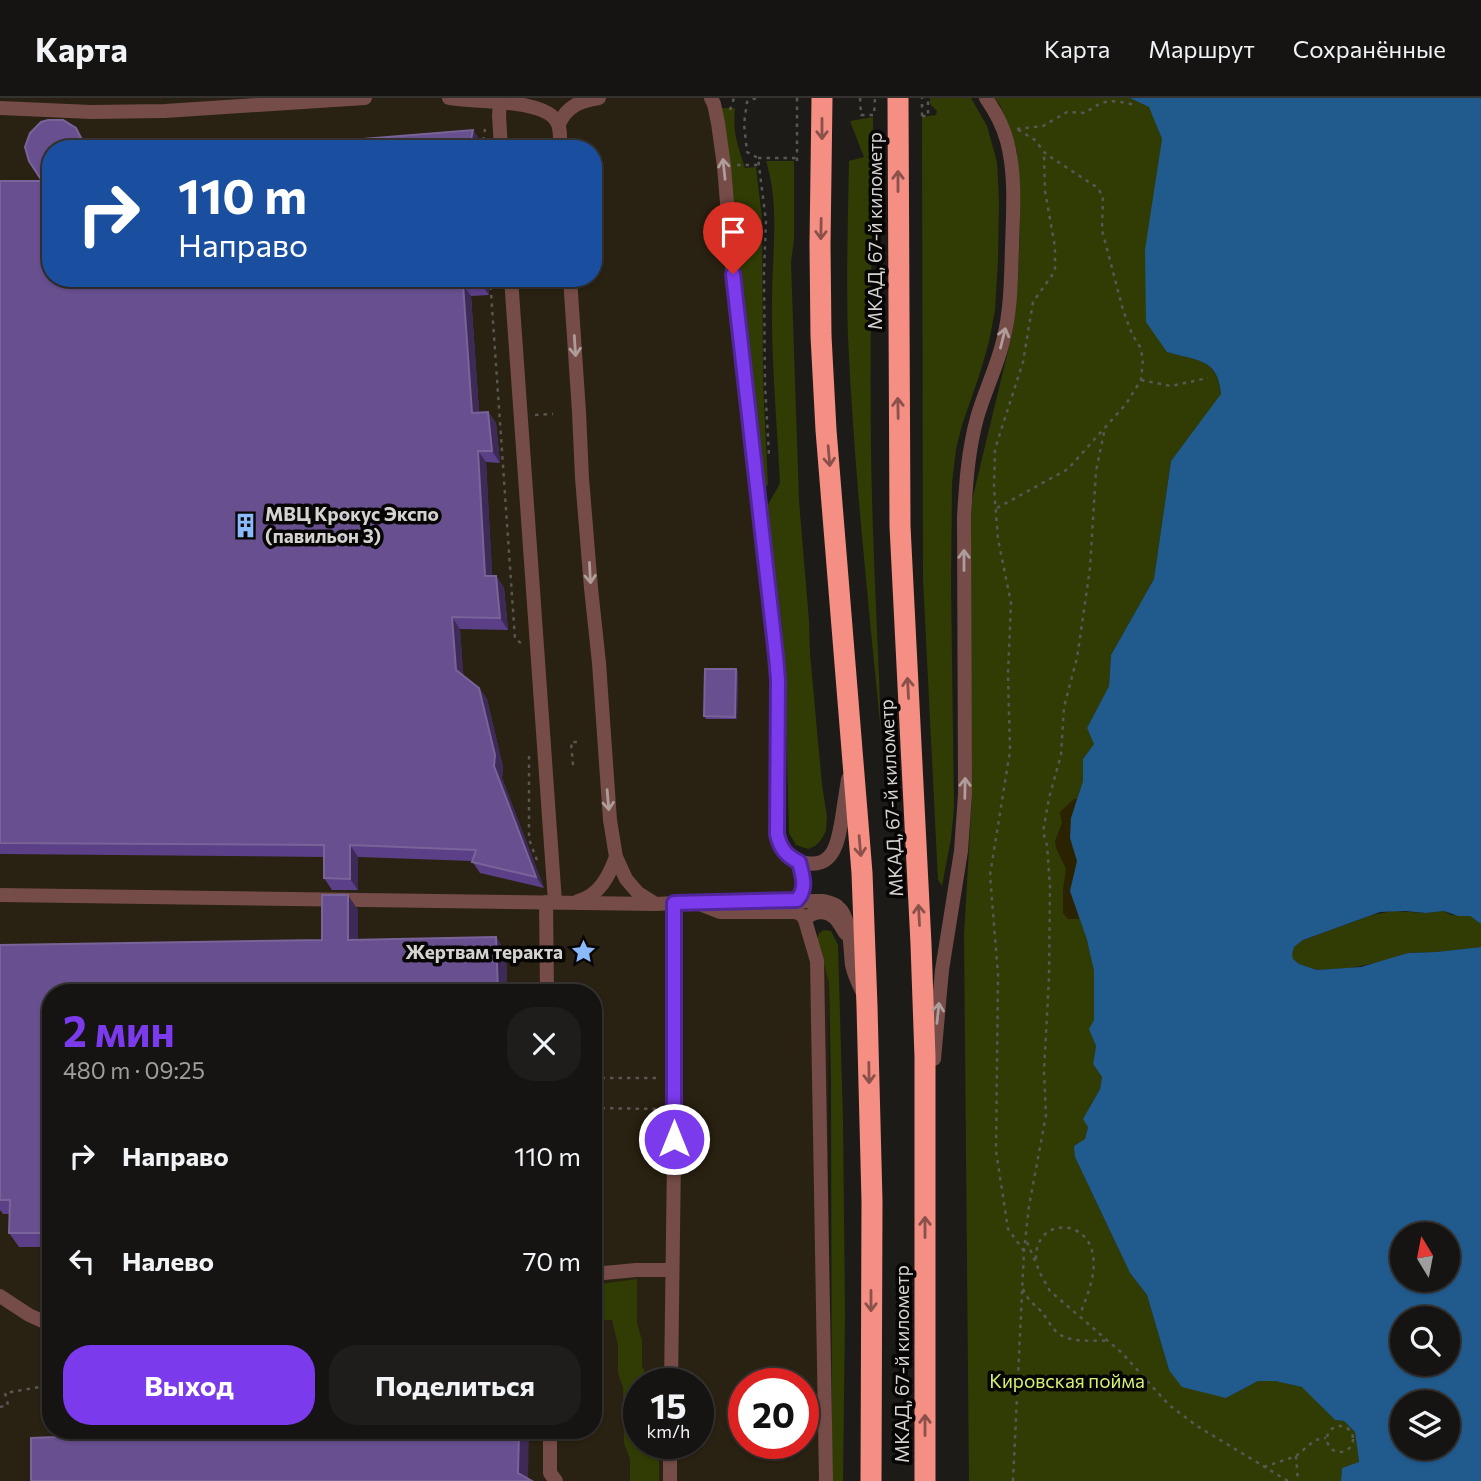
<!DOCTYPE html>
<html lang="ru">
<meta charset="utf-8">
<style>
body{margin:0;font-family:Commissioner,sans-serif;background:#1f1d1b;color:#f1f3f6;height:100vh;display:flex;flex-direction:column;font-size:26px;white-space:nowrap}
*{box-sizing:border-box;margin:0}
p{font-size:23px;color:#9e9e9f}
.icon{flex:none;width:38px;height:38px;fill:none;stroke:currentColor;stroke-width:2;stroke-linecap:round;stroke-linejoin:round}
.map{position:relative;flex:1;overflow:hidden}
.sheet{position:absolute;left:42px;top:886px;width:560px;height:455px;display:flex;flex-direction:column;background:#161412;border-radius:28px;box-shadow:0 2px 5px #0004,0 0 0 2px #353332}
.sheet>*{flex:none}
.top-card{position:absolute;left:42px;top:42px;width:560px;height:147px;border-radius:28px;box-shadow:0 2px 5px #0004,0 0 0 2px #353332;background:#1a4fa0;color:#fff;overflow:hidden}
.needle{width:46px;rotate:350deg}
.tools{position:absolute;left:1390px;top:1124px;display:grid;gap:14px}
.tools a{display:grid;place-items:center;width:70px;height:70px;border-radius:50%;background:#161412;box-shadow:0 2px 5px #0004,0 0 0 2px #353332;font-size:35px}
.speed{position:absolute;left:623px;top:1270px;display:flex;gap:14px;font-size:35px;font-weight:700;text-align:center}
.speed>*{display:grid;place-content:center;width:91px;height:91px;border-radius:50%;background:#161412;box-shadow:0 2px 5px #0004,0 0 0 2px #353332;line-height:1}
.speed small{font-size:18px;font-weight:400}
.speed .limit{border:10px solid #d22;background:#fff;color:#111}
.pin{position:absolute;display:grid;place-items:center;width:60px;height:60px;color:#fff;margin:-72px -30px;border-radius:50% 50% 50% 0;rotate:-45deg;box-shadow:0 0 7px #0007}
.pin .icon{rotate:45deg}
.me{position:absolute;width:77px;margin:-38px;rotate:0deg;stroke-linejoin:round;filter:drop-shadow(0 0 5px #0008)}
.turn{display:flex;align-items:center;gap:24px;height:147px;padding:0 21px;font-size:32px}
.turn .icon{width:91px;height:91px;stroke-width:2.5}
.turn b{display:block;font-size:49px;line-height:60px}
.round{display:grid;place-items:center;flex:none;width:74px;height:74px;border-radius:28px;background:#1f1d1b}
.headline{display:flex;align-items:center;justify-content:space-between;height:119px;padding:0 21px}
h1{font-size:42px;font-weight:700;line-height:52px;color:#7c3aed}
.primary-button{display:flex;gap:14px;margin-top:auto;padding:14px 21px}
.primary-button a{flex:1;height:80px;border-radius:28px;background:#7c3aed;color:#fff;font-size:28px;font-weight:700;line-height:80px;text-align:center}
.primary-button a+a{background:#1f1d1b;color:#f1f3f6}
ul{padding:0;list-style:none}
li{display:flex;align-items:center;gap:21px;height:105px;padding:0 21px}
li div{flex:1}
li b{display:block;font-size:26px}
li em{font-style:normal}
header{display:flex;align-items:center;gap:42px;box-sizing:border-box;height:98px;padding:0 35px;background:#161412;border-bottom:2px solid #353332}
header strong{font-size:33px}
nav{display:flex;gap:38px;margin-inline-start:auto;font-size:24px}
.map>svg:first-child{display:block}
.commercial{fill:#292111;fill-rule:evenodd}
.green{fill:#313c04}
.sand{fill:#2a2201}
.water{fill:#215b8d;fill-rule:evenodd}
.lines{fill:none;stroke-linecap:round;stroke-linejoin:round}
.path{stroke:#585754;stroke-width:2.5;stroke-dasharray:3.5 5;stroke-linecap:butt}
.minor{stroke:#754c48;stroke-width:14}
.highway{stroke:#f58f84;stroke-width:21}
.wall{fill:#5b3f87}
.shaded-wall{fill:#3d2a57}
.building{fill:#684f8f;stroke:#796499;stroke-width:2}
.oneway{stroke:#8a514b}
.oneway2{stroke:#ae9d9a}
.route-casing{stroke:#51269a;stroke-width:18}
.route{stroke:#7c3aed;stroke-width:12}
.labels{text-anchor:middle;stroke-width:7;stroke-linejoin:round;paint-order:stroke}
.street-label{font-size:19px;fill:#d4d3d1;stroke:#070605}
.poi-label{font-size:19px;font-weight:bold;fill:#d4d3d1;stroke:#070605;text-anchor:start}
.park-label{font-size:19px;fill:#d4f072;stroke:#070605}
</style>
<header>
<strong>Карта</strong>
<nav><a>Карта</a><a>Маршрут</a><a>Сохранённые</a></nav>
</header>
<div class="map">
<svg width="1481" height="1383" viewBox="0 0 1481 1383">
<rect width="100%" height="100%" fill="#1d1b18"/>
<path class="commercial" d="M0 0H714L740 85 786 741 829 875 827 1383H0ZM51 51H593V180H51ZM51 894H593V1332H51ZM639 1286H698V1346H639ZM744 1286H803V1346H744Z"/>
<g class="green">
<polygon points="930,0 971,0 987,28 997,64 999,103 998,162 995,212 989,244 979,278 962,327 956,351 952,385 951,488 954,710 951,740 942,788 938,782 923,481 922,19 936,17 937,13 930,6"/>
<path d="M995 0H1130L1149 8 1162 41 1157 78 1167 254C1197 263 1218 260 1221 297L1171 363 1154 481 1111 557 1109 588 1087 630 1094 646 1083 661V683L1071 720 1070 740 1078 763 1070 793 1087 842 1094 873V922L1090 931 1096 948 1093 966 1102 979 1100 991 1089 1010 1088 1029 1085 1041 1075 1059 1130 1175 1147 1197 1169 1272 1226 1300 1258 1283H1275L1303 1289 1335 1322 1344 1323 1355 1334 1359 1365 1342 1370 1341 1383H969L964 837 972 698 969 456 972 402 1013 232 1018 181 1020 130 1017 53 1009 28 1000 7Z"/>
<path d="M721 10H735C732 33 738 48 745 70L756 69 762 120 763 283 768 387 764 390Z"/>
<path d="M873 19C872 157 868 295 873 432 875 499 879 566 881 634 868 502 854 371 848 239 846 181 848 122 849 63L864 59 850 23Z"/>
<path d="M766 63H794V141L791 164 799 403 809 523 810 556 822 687 827 719 826 733 821 742 815 748 808 751 796 747 789 735 785 587 782 530 767 410C770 401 776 394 780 385 777 324 771 263 772 202 772 156 780 107 766 63Z"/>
<polygon points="1393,813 1426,815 1444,813 1451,817 1470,818 1481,826 1481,849 1436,854 1408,855 1384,863 1351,870 1317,872 1299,866 1293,861 1291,856 1294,849 1303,842 1372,817"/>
<polygon points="824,832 831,833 838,847 843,1023 845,1215 843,1383 832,1383 831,980 829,884 817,841 819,835"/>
<polygon points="637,1181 637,1225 642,1242 642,1268 649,1283 649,1286 639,1286 639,1346 655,1346 659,1361 659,1383 630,1383 630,1361 624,1345 623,1290 618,1275 618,1247 612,1222 593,1222 593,1187"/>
</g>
<polygon class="sand" points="1074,701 1077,701 1071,720 1070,740 1078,763 1070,793 1080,821 1068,821 1063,815 1063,791 1066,771 1056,750 1055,743 1062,725 1060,714"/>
<path class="water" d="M1130 0H1481V826L1470 818H1458L1444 813 1426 815 1405 813 1380 814 1303 842 1294 849 1292 856 1293 861 1299 866 1317 872 1361 869 1408 855 1436 854 1481 849V1383H1341L1342 1370 1359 1364 1355 1334 1344 1323 1335 1322 1302 1289 1275 1283H1258L1226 1300 1182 1289 1169 1272 1147 1197 1130 1175 1075 1059 1074 1048 1085 1041 1088 1029 1083 1021 1100 991 1102 979 1093 966 1096 948 1089 931 1094 922V873L1087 842 1070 793 1077 763 1070 740 1071 720 1083 683V661L1094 646 1087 630 1109 588 1111 557 1154 481 1171 363 1221 296C1218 260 1197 263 1167 254L1146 224 1145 152 1162 41 1149 9ZM1402 1136H1447V1181H1402ZM1402 1220H1447V1265H1402ZM1402 1304H1447V1349H1402Z"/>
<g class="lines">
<g class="path">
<polyline points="756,0 747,4 744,26 747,54 758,60 766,123 764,175 765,286 769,357"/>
<polyline points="860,0 861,17 874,17 875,0"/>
<polyline points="730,12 734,0"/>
<polyline points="922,18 928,18 928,0"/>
<polyline points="922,18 922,0"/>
<path d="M1017 31 1043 28 1067 14 1086 15C1103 0 1114 2 1135 7"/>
<polyline points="482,51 485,31"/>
<polyline points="758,60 797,60"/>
<polyline points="797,63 797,0"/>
<polyline points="737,67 758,67"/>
<polyline points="490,180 515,541 524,547"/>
<polyline points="1141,282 1171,288 1208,280"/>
<polyline points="535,317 553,316"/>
<polyline points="997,410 1068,371 1126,306 1141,282 1143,261 1140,249 1132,236 1123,212 1102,132 1103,99 1098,90 1052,60 1044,54 1035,42 1017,31"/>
<polyline points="529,658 529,741 538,765"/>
<polyline points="573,667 571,644 578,644"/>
<polyline points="593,980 660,980"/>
<polyline points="593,1010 660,1011"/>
<polyline points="1027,1144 1041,1177 1050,1193 1122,1255 1169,1307 1197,1328 1288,1383"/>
<polyline points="1024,1153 1008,1131 996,1053 998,877 990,777 1010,653 1008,576 1011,505 998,441 994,390 995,351 1023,264 1033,204 1055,173 1055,149 1045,93 1044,54"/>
<path d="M1036 1161C1035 1121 1084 1120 1092 1153 1098 1174 1087 1197 1080 1217"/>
<path d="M1023 1191C1028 1203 1033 1205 1041 1213 1047 1220 1051 1230 1059 1236 1072 1245 1093 1242 1109 1243"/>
<polyline points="0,1309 8,1307 5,1295 51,1287"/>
<circle cx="1340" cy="1341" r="13"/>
<polyline points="1296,1358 1298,1383"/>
<polyline points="1264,1369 1296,1358 1315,1342 1326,1340"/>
<polyline points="1013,1383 1024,1153 1029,1108 1046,1017 1044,973 1049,880 1050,789 1047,747 1043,734 1049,700 1061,657 1064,609 1077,560 1082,526 1090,470 1096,373 1105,330"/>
</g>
<g class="minor">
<path d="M449 0C474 5 545 0 557 24 561 31 560 42 560 51"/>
<path d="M711 0 714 6 718 25 724 68 735 203 774 534 778 582 777 736C780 750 787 761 801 764 834 773 838 744 842 720 844 707 846 694 848 681"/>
<polyline points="500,4 499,17 501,51"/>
<polyline points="0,10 91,14 165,13 365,0"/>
<path d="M559 26C567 8 580 3 599 0"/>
<polyline points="511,180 555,804"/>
<polyline points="570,180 579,314 582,380 591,490 599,565 610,722 616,759 626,781 638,795 654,805"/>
<path d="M0 797 656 806 694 804 823 803C828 804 834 805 838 809 851 819 850 851 852 867 854 876 858 885 862 893"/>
<path d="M797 802C807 791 803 777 799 764"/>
<path d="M578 803C599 798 609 778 616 759"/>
<polyline points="546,804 547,894"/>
<polyline points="702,807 720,814 796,814 803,818 805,822 817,863 826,1383"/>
<path d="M805 822C812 813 826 811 835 820 839 824 842 830 845 835"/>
<path d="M934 961 942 872 961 753 965 696 964 419C966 385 968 353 977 320 985 292 998 267 1004 239 1011 210 1011 179 1012 149 1013 115 1016 76 1007 43 1003 28 995 13 986 0"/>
<polyline points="593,1176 636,1172 672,1172"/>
<polyline points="0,1198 29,1217 51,1227"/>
<polyline points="671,1286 674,1060 674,805"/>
<polyline points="550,1332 550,1375 556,1383"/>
<polyline points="670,1383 670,1346"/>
</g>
<g class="highway">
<polyline points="822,0 820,147 821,238 826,332 862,775 867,908 872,1103 871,1383"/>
<polyline points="898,0 900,428 921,846 925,959 925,1383"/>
</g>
</g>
<g class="wall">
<polygon points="48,22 63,22 76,30 88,51 51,51 51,180 487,180 489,197 471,198 479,314 488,314 496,325 500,365 486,364 492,478 496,478 504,490 508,532 460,531 463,578 479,590 487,601 503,669 502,680 544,790 480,775 472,763 358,759 358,792 332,792 324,780 324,759 0,756 0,83 42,83 29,63 25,49 30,35 41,24"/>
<polygon points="736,571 738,574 737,621 706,621 704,618"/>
<polygon points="358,812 358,842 496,839 506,854 507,894 51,894 51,1149 19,1149 9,1135 10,1116 3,1116 0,1112 0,847 322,842"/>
</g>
<g class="shaded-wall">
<polygon points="76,30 84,42 88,51 83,51"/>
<polygon points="473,32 481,43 479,51 469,51"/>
<polygon points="480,180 487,180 489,197 481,186"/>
<polygon points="463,186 471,198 480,327 472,315"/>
<polygon points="488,314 496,325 500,365 492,353"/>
<polygon points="478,353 486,364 493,489 485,478"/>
<polygon points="496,478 504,490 508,532 500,520"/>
<polygon points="452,519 460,531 464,584 456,572"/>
<polygon points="736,571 738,574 737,621 735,619"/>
<polygon points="479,590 487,601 503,669 502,680 544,790 536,779 494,668"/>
<polygon points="350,747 358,759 358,792 350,781"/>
<polygon points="348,797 358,812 358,857 348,842"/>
<polygon points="496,839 506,854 507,894 498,894"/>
<polygon points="519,1332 529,1332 528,1383 518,1375"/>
</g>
<g class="building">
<polygon points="48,22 63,22 76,30 83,44 83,51 51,51 51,180 480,180 481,186 463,186 472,315 488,314 492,353 478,353 485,478 496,478 500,520 452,519 456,572 479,590 495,657 494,668 536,779 472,764 476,752 350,747 350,781 324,780 324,747 0,745 0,83 42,83 29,63 25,49 30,35 41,24"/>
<polygon points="473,32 469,51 238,51"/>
<polygon points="705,571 736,571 735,619 704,618"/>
<polygon points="322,797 348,797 348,842 496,839 498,894 51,894 51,1135 9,1135 10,1102 0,1102 0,847 322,842"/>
<polygon points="55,1332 519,1332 518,1375 532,1383 31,1383 31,1340 56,1339"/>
</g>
<defs><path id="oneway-shaft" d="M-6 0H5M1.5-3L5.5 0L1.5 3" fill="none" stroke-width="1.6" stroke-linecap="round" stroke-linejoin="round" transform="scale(1.75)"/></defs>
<g class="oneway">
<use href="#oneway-shaft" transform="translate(822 31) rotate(90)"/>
<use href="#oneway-shaft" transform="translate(898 83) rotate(-90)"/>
<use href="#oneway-shaft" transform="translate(821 131) rotate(91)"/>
<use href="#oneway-shaft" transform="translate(898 310) rotate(-91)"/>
<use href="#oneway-shaft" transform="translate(829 358) rotate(85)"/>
<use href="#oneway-shaft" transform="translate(908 590) rotate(-93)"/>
<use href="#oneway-shaft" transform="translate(860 748) rotate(85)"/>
<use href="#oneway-shaft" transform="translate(919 817) rotate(-93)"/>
<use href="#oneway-shaft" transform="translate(869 975) rotate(89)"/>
<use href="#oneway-shaft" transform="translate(925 1129) rotate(-90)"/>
<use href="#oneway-shaft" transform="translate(871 1203) rotate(90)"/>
<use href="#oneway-shaft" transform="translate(925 1327) rotate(-90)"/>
</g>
<g class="oneway2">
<use href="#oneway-shaft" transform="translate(724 71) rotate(-96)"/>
<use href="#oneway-shaft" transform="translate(1003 240) rotate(-76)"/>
<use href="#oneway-shaft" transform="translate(575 248) rotate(86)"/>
<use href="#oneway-shaft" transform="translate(964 462) rotate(-90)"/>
<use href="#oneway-shaft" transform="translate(590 475) rotate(87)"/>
<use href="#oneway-shaft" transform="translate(965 690) rotate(-89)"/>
<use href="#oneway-shaft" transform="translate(608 702) rotate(85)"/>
<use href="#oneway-shaft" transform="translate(938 915) rotate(-84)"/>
</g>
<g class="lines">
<defs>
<path id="route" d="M674 1041V805L797 802C807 791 803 778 799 764 786 758 780 750 777 736L778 582 776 558 733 176"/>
</defs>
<use href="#route" class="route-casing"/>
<use href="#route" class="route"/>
</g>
<defs>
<symbol id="building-bare" viewBox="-9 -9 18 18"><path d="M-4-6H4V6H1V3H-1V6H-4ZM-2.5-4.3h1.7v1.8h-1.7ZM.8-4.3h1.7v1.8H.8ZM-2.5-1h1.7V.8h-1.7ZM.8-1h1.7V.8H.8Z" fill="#8abafc" stroke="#070605" stroke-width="2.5" paint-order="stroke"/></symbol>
<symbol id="sight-bare" viewBox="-9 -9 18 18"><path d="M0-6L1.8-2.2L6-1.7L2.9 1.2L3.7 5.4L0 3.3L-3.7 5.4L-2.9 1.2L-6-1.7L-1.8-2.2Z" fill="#8abafc" stroke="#070605" stroke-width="2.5" paint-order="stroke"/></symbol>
</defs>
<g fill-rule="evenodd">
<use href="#building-bare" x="228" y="410" width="35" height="35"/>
<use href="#sight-bare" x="566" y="836" width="35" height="35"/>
</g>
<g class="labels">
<g class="street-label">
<text transform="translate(875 133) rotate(-90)" y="7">МКАД, 67-й километр</text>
<text transform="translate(891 700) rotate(-93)" y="7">МКАД, 67-й километр</text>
<text transform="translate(902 1266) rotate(-90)" y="7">МКАД, 67-й километр</text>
</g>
<g class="poi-label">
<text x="265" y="423">МВЦ Крокус Экспо<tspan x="265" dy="22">(павильон 3)</tspan></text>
<text x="563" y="861" text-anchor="end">Жертвам теракта</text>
</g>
<g class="park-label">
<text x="1067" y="1290">Кировская пойма</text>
</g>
</g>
</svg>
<div class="tools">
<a><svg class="needle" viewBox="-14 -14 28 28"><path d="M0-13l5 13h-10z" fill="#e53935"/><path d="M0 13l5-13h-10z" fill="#9e9e9f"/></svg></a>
<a><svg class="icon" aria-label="search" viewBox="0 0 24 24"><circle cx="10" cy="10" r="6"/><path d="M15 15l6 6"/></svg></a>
<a><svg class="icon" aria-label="layers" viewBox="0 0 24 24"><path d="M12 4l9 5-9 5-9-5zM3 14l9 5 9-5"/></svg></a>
</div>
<div class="speed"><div>15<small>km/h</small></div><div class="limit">20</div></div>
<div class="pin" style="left:733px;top:176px;background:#d93025"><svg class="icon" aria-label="arrive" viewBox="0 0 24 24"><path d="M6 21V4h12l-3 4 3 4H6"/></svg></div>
<svg class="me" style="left:674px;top:1041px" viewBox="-20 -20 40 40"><circle r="17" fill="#7c3aed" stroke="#fff" stroke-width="3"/><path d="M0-11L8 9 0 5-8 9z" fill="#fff"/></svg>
<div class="top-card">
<div class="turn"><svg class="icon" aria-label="right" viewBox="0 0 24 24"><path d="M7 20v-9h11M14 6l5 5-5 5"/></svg><div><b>110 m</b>Направо</div></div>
</div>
<section class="sheet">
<div class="headline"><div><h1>2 мин</h1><p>480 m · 09:25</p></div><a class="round"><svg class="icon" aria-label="close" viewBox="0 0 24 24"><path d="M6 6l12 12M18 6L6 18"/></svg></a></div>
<ul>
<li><svg class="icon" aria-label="right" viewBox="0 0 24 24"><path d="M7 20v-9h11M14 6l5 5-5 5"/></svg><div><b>Направо</b></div><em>110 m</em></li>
<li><svg class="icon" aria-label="left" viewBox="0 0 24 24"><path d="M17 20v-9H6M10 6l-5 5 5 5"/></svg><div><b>Налево</b></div><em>70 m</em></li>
</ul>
<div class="primary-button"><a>Выход</a><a>Поделиться</a></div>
</section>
</div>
